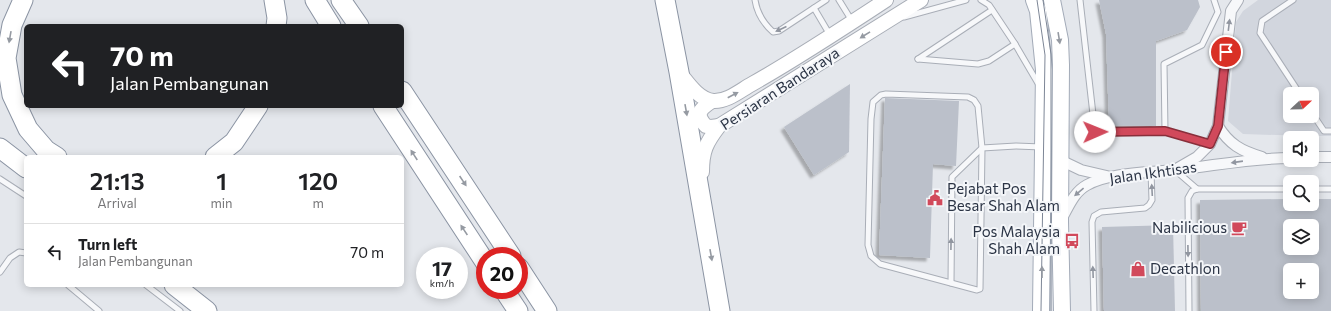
<!DOCTYPE html>
<style>
body{margin:0;font-family:Commissioner,sans-serif;background:#f6f6f6;color:#202124;height:100vh;display:flex;flex-direction:column;font-size:15px;white-space:nowrap}
*{box-sizing:border-box;margin:0}
p{font-size:13px;color:#757577}
.icon{flex:none;width:22px;height:22px;fill:none;stroke:currentColor;stroke-width:2;stroke-linecap:round;stroke-linejoin:round}
.map{position:relative;flex:1;overflow:hidden}
.details{position:absolute;left:24px;top:155px;width:380px;height:132px;display:flex;flex-direction:column;background:#fff;border-radius:6px;box-shadow:0 2px 10px #0003}
.details>*{flex:none}
.top-card{position:absolute;left:24px;top:24px;width:380px;height:84px;border-radius:6px;box-shadow:0 2px 10px #0003;background:#202124;color:#fff;overflow:hidden}
.needle{width:26px;rotate:68deg}
.tools{position:absolute;left:1283px;top:87px;display:grid;gap:8px}
.tools a{display:grid;place-items:center;width:36px;height:36px;border-radius:6px;background:#fff;box-shadow:0 2px 10px #0003;font-size:20px}
.speed{position:absolute;left:416px;top:247px;display:flex;gap:8px;font-size:20px;font-weight:700;text-align:center}
.speed>*{display:grid;place-content:center;width:52px;height:52px;border-radius:50%;background:#fff;box-shadow:0 2px 10px #0003;line-height:1}
.speed small{font-size:10px;font-weight:400}
.speed .limit{border:6px solid #d22;background:#fff;color:#111}
.pin{position:absolute;display:grid;place-items:center;width:34px;height:34px;color:#fff;margin:-17px;border:2px solid #fff;border-radius:50%;box-shadow:0 1px 4px #0007}
.me{position:absolute;width:44px;margin:-22px;rotate:89deg;stroke-linejoin:round;filter:drop-shadow(0 0 3px #0008)}
.turn{display:flex;align-items:center;gap:14px;height:84px;padding:0 20px;font-size:18px}
.turn .icon{width:52px;height:52px;stroke-width:2.5}
.turn b{display:block;font-size:28px;line-height:34px}
.eta{display:flex;justify-content:space-evenly;align-items:center;height:68px;text-align:center}
.eta b{font-size:24px;font-weight:600;line-height:28px}
ul{padding:0;list-style:none}
li{display:flex;align-items:center;gap:12px;height:56px;padding:0 20px;border-top:1px solid #e0e0e0}
li div{flex:1}
li b{display:block;font-size:15px}
li em{font-style:normal}
.map>svg:first-child{display:block}
.built{fill:#d2d6de;fill-rule:evenodd}
.building{fill:#bbc0ca;fill-rule:evenodd;filter:url(#shadow)}
.lines{fill:none;stroke-linecap:round;stroke-linejoin:round}
.lane-casing{stroke:#a9aeb7;stroke-width:7}
.street-casing{stroke:#a9aeb7;stroke-width:12}
.secondary-casing{stroke:#a9aeb7;stroke-width:16}
.primary-casing{stroke:#a3abb8;stroke-width:18}
.highway-casing{stroke:#8b94a3;stroke-width:21}
.lane{stroke:#f7f8fa;stroke-width:5}
.street{stroke:#f7f8fa;stroke-width:10}
.secondary{stroke:#fff;stroke-width:14}
.primary{stroke:#fff;stroke-width:16}
.highway{stroke:#fff;stroke-width:19}
.tram{stroke:#7d8696;stroke-width:1}
.oneway{fill:#9196a0}
.oneway2{fill:#959aa2}
.route-casing{stroke:#882f3b;stroke-width:10}
.route{stroke:#d1495b;stroke-width:7}
.labels{text-anchor:middle;stroke-width:4;stroke-linejoin:round;paint-order:stroke}
.street-label{font-size:15px;fill:#2b3445;stroke:#f4f6f9}
.poi-label{font-size:15px;fill:#2b3445;stroke:#f4f6f9;text-anchor:start}
</style>
<div class="map">
<svg width="1331" height="311" viewBox="0 0 1331 311">
<defs>
<filter id="shadow"><feDropShadow dx="-3.5" dy="3.5" stdDeviation="1" flood-color="#0004"/></filter>
</defs>
<rect width="100%" height="100%" fill="#e4e7ec"/>
<path class="built" d="M1258 0H1331V136H1307L1243 134 1228 121 1236 22 1243 11ZM1290 94H1312V116H1290Z"/>
<g class="building">
<polygon points="1099,0 1198,0 1200,7 1187,30 1156,41 1156,126 1109,125 1106,34"/>
<polygon points="850,84 849,152 814,175 784,127"/>
<polygon points="885,98 959,101 956,166 933,164 930,258 879,255"/>
<path d="M1290 199V204H1312V199H1331V311H1201L1200 200ZM1290 226H1312V248H1290ZM1290 270H1312V292H1290Z"/>
<polygon points="1173,225 1175,311 1104,311 1102,227"/>
</g>
<g class="lines">
<defs>
<g id="lane">
<path d="M755 0C757 13 763 23 773 32L779 31 826 0"/>
<polyline points="839,0 852,21"/>
<polyline points="981,0 989,5 1015,44 1039,85"/>
<polyline points="1080,0 1095,132 1165,131 1210,144"/>
<polyline points="1293,0 1262,21 1260,33 1300,94"/>
<polyline points="814,8 830,35"/>
<polyline points="904,17 966,0"/>
<polyline points="918,59 978,64 989,61 1015,44"/>
<polyline points="918,59 992,10"/>
<polygon points="886,94 968,97 974,100 978,106 982,148 980,289 977,290 880,264 871,256 868,245 871,119 873,102 881,95"/>
<polyline points="1312,113 1324,131 1331,131"/>
<polyline points="1165,131 1164,64 1202,45 1218,12 1214,0"/>
<polyline points="1175,170 1197,189"/>
<polyline points="0,179 26,196"/>
<polyline points="1312,189 1331,189"/>
<polyline points="0,272 10,258 19,252 26,253"/>
<polyline points="951,283 952,177 982,148 1016,146 1042,147"/>
<polyline points="68,285 99,311"/>
<polyline points="146,285 180,311"/>
<polyline points="1094,311 1092,222 1094,216 1101,212 1145,208 1149,205 1152,200 1151,172"/>
<polyline points="1189,311 1188,198 1192,191 1197,189 1290,189"/>
</g>
<g id="street">
<path d="M1218 126C1229 144 1241 151 1262 157"/>
<polyline points="1312,157 1331,157"/>
<polyline points="1060,160 1081,170 1111,177"/>
<polyline points="1178,168 1197,157 1210,144 1218,126 1231,11 1238,0"/>
<path d="M1062 218C1069 206 1074 192 1087 185 1110 172 1149 173 1174 170 1213 166 1251 158 1290 158"/>
</g>
<g id="secondary">
<path d="M679 72C688 83 698 99 713 101 727 102 741 90 752 84 798 58 842 29 886 0"/>
<path d="M712 101C701 108 694 114 706 126L711 127 719 126"/>
<path d="M702 172C702 151 706 143 719 126L921 0"/>
</g>
<g id="primary">
<polyline points="1034,0 1038,11 1044,70 1041,311"/>
<polyline points="1052,0 1060,40 1061,65 1060,222 1062,311"/>
</g>
<g id="highway">
<polyline points="23,0 12,25 6,58 12,95 28,129 46,150 57,157"/>
<polyline points="274,0 277,18 276,26"/>
<polyline points="315,0 331,26"/>
<polyline points="341,0 359,26"/>
<polyline points="665,0 679,72 720,311"/>
<polyline points="402,91 511,256"/>
<polyline points="383,106 485,262"/>
<polyline points="0,148 26,168"/>
<polyline points="215,157 234,142 258,106"/>
<polyline points="519,268 547,311"/>
<polyline points="174,285 207,311"/>
<polyline points="504,290 518,311"/>
</g>
</defs>
<use href="#lane" class="lane-casing"/>
<use href="#street" class="street-casing"/>
<use href="#secondary" class="secondary-casing"/>
<use href="#primary" class="primary-casing"/>
<use href="#highway" class="highway-casing"/>
<use href="#lane" class="lane"/>
<use href="#street" class="street"/>
<use href="#secondary" class="secondary"/>
<use href="#primary" class="primary"/>
<use href="#highway" class="highway"/>
<g class="tram">
<polyline points="1037,0 1045,55 1041,311"/>
<polyline points="1043,0 1051,54 1051,311"/>
</g>
</g>
<defs><path id="oneway-solid" d="M-6-.8H1V-3.2L6.5 0L1 3.2V.8H-6Z"/></defs>
<g class="oneway">
<use href="#oneway-solid" transform="translate(1229 25) rotate(-83)"/>
<use href="#oneway-solid" transform="translate(781 29) rotate(155)"/>
<use href="#oneway-solid" transform="translate(1237 162) rotate(172)"/>
<use href="#oneway-solid" transform="translate(1152 190) rotate(-93)"/>
<use href="#oneway-solid" transform="translate(1079 192) rotate(140)"/>
<use href="#oneway-solid" transform="translate(951 244) rotate(-89)"/>
<use href="#oneway-solid" transform="translate(1188 251) rotate(89)"/>
<use href="#oneway-solid" transform="translate(1093 272) rotate(-92)"/>
</g>
<g class="oneway2">
<use href="#oneway-solid" transform="translate(865 35) rotate(148)"/>
<use href="#oneway-solid" transform="translate(10 37) rotate(100)"/>
<use href="#oneway-solid" transform="translate(1059 38) rotate(81)"/>
<use href="#oneway-solid" transform="translate(733 95) rotate(-28)"/>
<use href="#oneway-solid" transform="translate(686 110) rotate(80)"/>
<use href="#oneway-solid" transform="translate(414 155) rotate(-123)"/>
<use href="#oneway-solid" transform="translate(463 181) rotate(56)"/>
<use href="#oneway-solid" transform="translate(464 230) rotate(-124)"/>
<use href="#oneway-solid" transform="translate(711 255) rotate(80)"/>
<use href="#oneway-solid" transform="translate(1042 272) rotate(-90)"/>
</g>
<g class="lines">
<defs>
<polyline id="route" points="1095,132 1165,131 1210,144 1218,126 1226,52"/>
</defs>
<use href="#route" class="route-casing"/>
<use href="#route" class="route"/>
</g>
<defs>
<symbol id="civic-bare" viewBox="-9 -9 18 18"><path d="M-.6-6.5H3V-4.5H.6V-3L4-1V1h2V6H-6V1h2V-1L-.6-3ZM-1.2 2.5V6h2.4V2.5Z" fill="#d1495b" stroke="#f4f6f9" stroke-width="2.5" paint-order="stroke"/></symbol>
<symbol id="cafe-bare" viewBox="-9 -9 18 18"><path d="M-5.5-4.5H6V0H3Q3 3.5 0 3.5H-2.5Q-5.5 3.5-5.5 0ZM3-3.2v2h1.7v-2ZM-6 4.5H4V6H-6Z" fill="#d1495b" stroke="#f4f6f9" stroke-width="2.5" paint-order="stroke"/></symbol>
<symbol id="bus-bare" viewBox="-9 -9 18 18"><path d="M-5-6H5V4H4V6H2V4H-2V6H-4V4H-5ZM-3.5-4V0h7V-4ZM-3.5 1.2v1.5H-2V1.2ZM2 1.2v1.5H3.5V1.2Z" fill="#d1495b" stroke="#f4f6f9" stroke-width="2.5" paint-order="stroke"/></symbol>
<symbol id="shop-bare" viewBox="-9 -9 18 18"><path d="M-5-2.5h2.3a2.7 3.5 0 0 1 5.4 0H5L5.5 6h-11ZM-1.5-2.5h3a1.5 2.3 0 0 0-3 0Z" fill="#d1495b" stroke="#f4f6f9" stroke-width="2.5" paint-order="stroke"/></symbol>
</defs>
<g fill-rule="evenodd">
<use href="#civic-bare" x="924" y="187" width="22" height="22"/>
<use href="#cafe-bare" x="1228" y="217" width="22" height="22"/>
<use href="#bus-bare" x="1061" y="230" width="22" height="22"/>
<use href="#shop-bare" x="1127" y="258" width="22" height="22"/>
</g>
<g class="labels">
<g class="street-label">
<text transform="translate(780 89) rotate(-33)" y="5">Persiaran Bandaraya</text>
<text transform="translate(1153 173) rotate(-8)" y="5">Jalan Ikhtisas</text>
</g>
<g class="poi-label">
<text x="947" y="194">Pejabat Pos<tspan x="947" dy="17">Besar Shah Alam</tspan></text>
<text x="1227" y="233" text-anchor="end">Nabilicious</text>
<text x="1060" y="237" text-anchor="end">Pos Malaysia<tspan x="1060" dy="17">Shah Alam</tspan></text>
<text x="1150" y="274">Decathlon</text>
</g>
</g>
</svg>
<div class="tools">
<a><svg class="needle" viewBox="-14 -14 28 28"><path d="M0-13l5 13h-10z" fill="#e53935"/><path d="M0 13l5-13h-10z" fill="#757577"/></svg></a>
<a><svg class="icon" aria-label="sound" viewBox="0 0 24 24"><path d="M4 9h4l5-4v14l-5-4H4zM17 9q2 3 0 6"/></svg></a>
<a><svg class="icon" aria-label="search" viewBox="0 0 24 24"><circle cx="10" cy="10" r="6"/><path d="M15 15l6 6"/></svg></a>
<a><svg class="icon" aria-label="layers" viewBox="0 0 24 24"><path d="M12 4l9 5-9 5-9-5zM3 14l9 5 9-5"/></svg></a>
<a>+</a>
</div>
<div class="speed"><div>17<small>km/h</small></div><div class="limit">20</div></div>
<div class="pin" style="left:1226px;top:52px;background:#d93025"><svg class="icon" aria-label="arrive" viewBox="0 0 24 24"><path d="M6 21V4h12l-3 4 3 4H6"/></svg></div>
<svg class="me" style="left:1095px;top:132px" viewBox="-20 -20 40 40"><circle r="19" fill="#fff"/><path d="M0-13L10 11 0 6-10 11z" fill="#d1495b"/></svg>
<div class="top-card">
<div class="turn"><svg class="icon" aria-label="left" viewBox="0 0 24 24"><path d="M17 20v-9H6M10 6l-5 5 5 5"/></svg><div><b>70 m</b>Jalan Pembangunan</div></div>
</div>
<section class="details">
<div class="eta">
<div><b>21:13</b><p>Arrival</p></div>
<div><b>1</b><p>min</p></div>
<div><b>120</b><p>m</p></div>
</div>
<ul>
<li><svg class="icon" aria-label="left" viewBox="0 0 24 24"><path d="M17 20v-9H6M10 6l-5 5 5 5"/></svg><div><b>Turn left</b><p>Jalan Pembangunan</p></div><em>70 m</em></li>
</ul>
</section>
</div>
